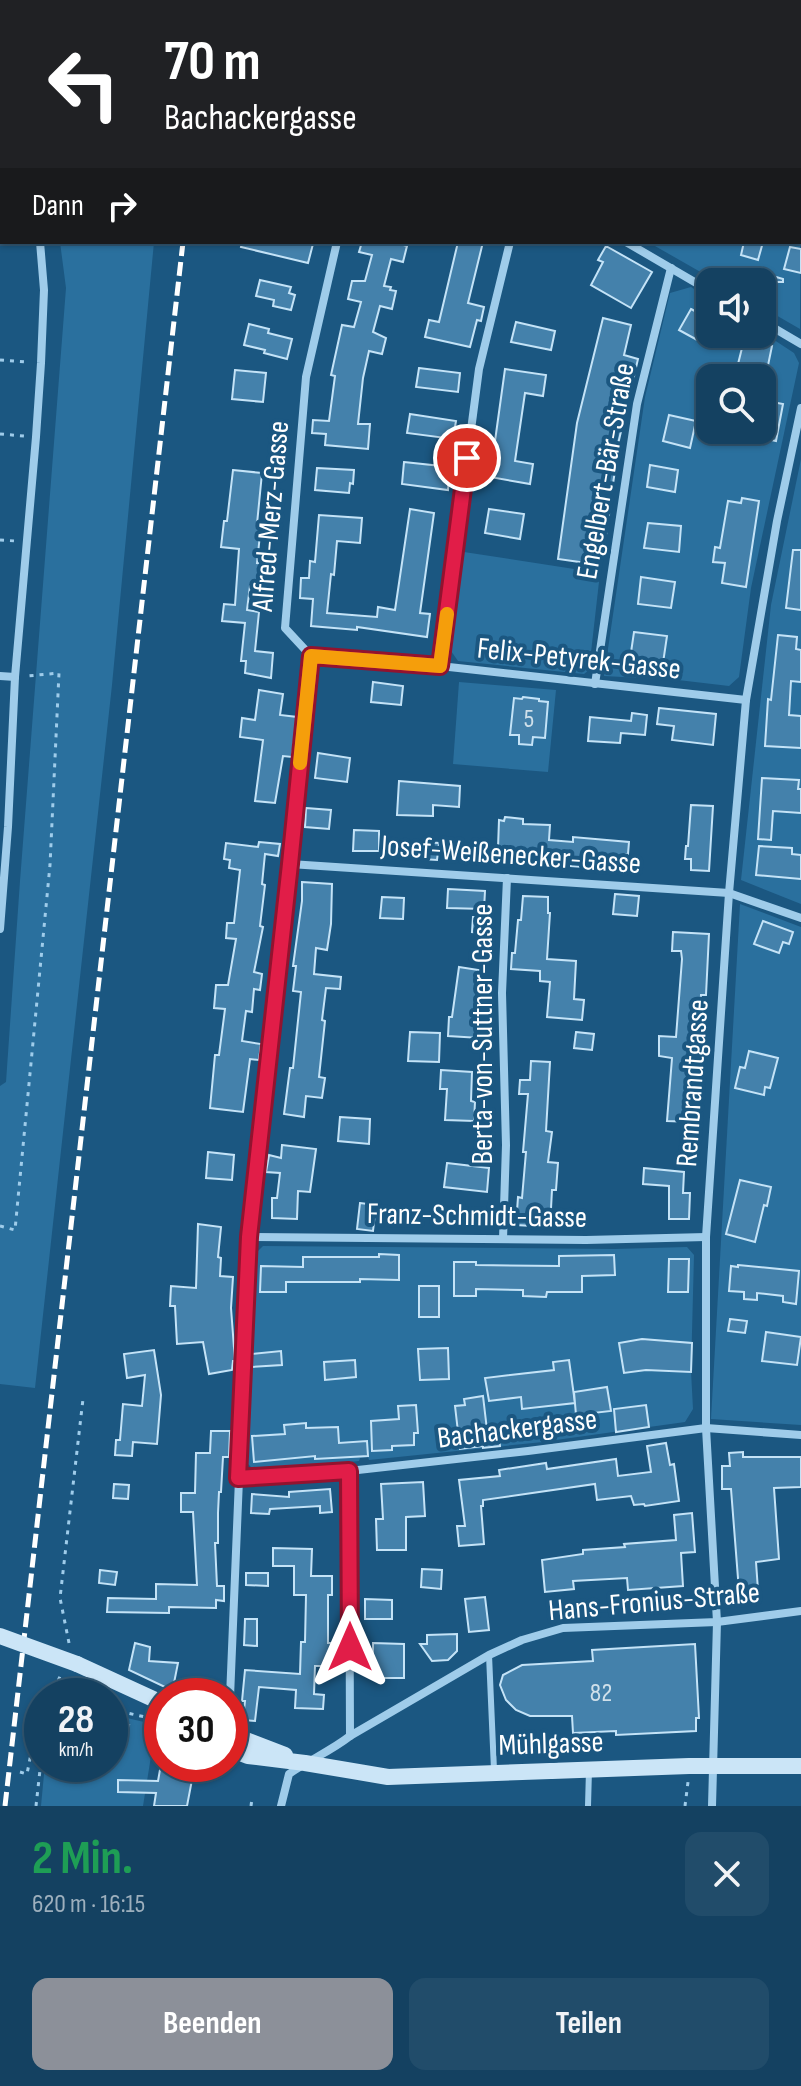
<!DOCTYPE html>
<html lang="de">
<meta charset="utf-8">
<style>
body{margin:0;font-family:"Sofia Sans Condensed",sans-serif;background:#214c6a;color:#f1f3f6;height:100vh;display:flex;flex-direction:column;font-size:30px;white-space:nowrap}
*{box-sizing:border-box;margin:0}
p{font-size:26px;color:#9dafbd}
.icon{flex:none;width:44px;height:44px;fill:none;stroke:currentColor;stroke-width:2;stroke-linecap:round;stroke-linejoin:round}
.map{position:relative;height:1806px;overflow:hidden}
.sheet{display:flex;flex-direction:column;background:#144161;flex:1}
.sheet>*{flex:none}
.guide{position:absolute;left:0px;top:0px;width:802px;height:244px;box-shadow:0 2px 6px #0004,0 0 0 2px #335a76;background:#202124;color:#fff;overflow:hidden}
.controls{position:absolute;left:696px;top:268px;display:grid;gap:16px}
.controls a{display:grid;place-items:center;width:80px;height:80px;border-radius:16px;background:#144161;box-shadow:0 2px 6px #0004,0 0 0 2px #335a76;font-size:40px}
.speed{position:absolute;left:24px;top:1678px;display:flex;gap:16px;font-size:40px;font-weight:700;text-align:center}
.speed>*{display:grid;place-content:center;width:104px;height:104px;border-radius:50%;background:#144161;box-shadow:0 2px 6px #0004,0 0 0 2px #335a76;line-height:1}
.speed small{font-size:20px;font-weight:400}
.speed .limit{border:12px solid #d22;background:#fff;color:#111}
.pin{position:absolute;display:grid;place-items:center;width:68px;height:68px;color:#fff;margin:-34px;border:4px solid #fff;border-radius:50%;box-shadow:0 2px 8px #0007}
.me{position:absolute;width:88px;margin:-44px;rotate:0deg;stroke-linejoin:round;filter:drop-shadow(0 0 6px #0008)}
.turn{display:flex;align-items:center;gap:28px;height:168px;padding:0 32px;font-size:36px}
.turn .icon{width:104px;height:104px;stroke-width:2.5}
.turn b{display:block;font-size:56px;line-height:68px}
.then{display:flex;align-items:center;height:76px;padding:0 32px;background:#0003;gap:16px;font-size:30px}
.round{display:grid;place-items:center;flex:none;width:84px;height:84px;border-radius:16px;background:#214c6a}
.headline{display:flex;align-items:center;justify-content:space-between;height:136px;padding:0 32px}
h1{font-size:48px;font-weight:700;line-height:60px;color:#1e9e55}
.action{display:flex;gap:16px;margin-top:auto;padding:16px 32px}
.action a{flex:1;height:92px;border-radius:16px;background:#8c9099;color:#fff;font-size:32px;font-weight:700;line-height:92px;text-align:center}
.action a+a{background:#214c6a;color:#f1f3f6}
.map>svg:first-child{display:block}
.green{fill:#2a709e;fill-rule:evenodd}
.building{fill:#4481ab;stroke:#c4e3f7;stroke-width:2}
.lines{fill:none;stroke-linecap:round;stroke-linejoin:round}
.path{stroke:#9fccea;stroke-width:3;stroke-dasharray:4 6;stroke-linecap:butt}
.lane{stroke:#9fccea;stroke-width:6}
.street{stroke:#9fccea;stroke-width:8}
.secondary{stroke:#cbe5f7;stroke-width:16}
.rail{stroke:#fff;stroke-width:5;stroke-dasharray:14 6;stroke-linecap:butt}
.secondary-bridge{stroke:#cbe5f7;stroke-width:16}
.route-casing{stroke:#92132f;stroke-width:20}
.route{stroke:#e11d48;stroke-width:14}
.slow{stroke:#f59e0b;stroke-width:14}
.labels{text-anchor:middle;stroke-width:8;stroke-linejoin:round;paint-order:stroke}
.number-label{font-size:26px;fill:#d0e0ea}
.street-label{font-size:30px;fill:#fff;stroke:#1b5781}
</style>
<div class="map">
<svg width="801" height="1806" viewBox="0 0 801 1806">
<rect width="100%" height="100%" fill="#1b5781"/>
<g class="green">
<polygon points="589,0 801,0 801,55 800,2 597,2"/>
<polygon points="800,73 801,73 800,329 762,307 762,282 718,282 648,242 800,242"/>
<polygon points="60,242 154,242 112,685 35,1388 0,1384 0,1086 6,1082 20,881 66,288"/>
<path d="M691 287 710 299V334H762V332L794 353 799 363 751 588 739 677 729 686 678 680 604 676 645 397 670 293ZM710 378H762V430H710Z"/>
<polygon points="801,459 801,904 741,880 771,605"/>
<polygon points="464,552 600,573 589,670 584,674 458,661 451,651"/>
<polygon points="459,682 556,690 548,772 453,764"/>
<polygon points="740,904 801,927 801,1425 711,1419"/>
<polygon points="263,1246 614,1249 687,1247 694,1255 691,1371 693,1409 685,1422 556,1440 554,1437 543,1442 369,1460 368,1457 360,1458 359,1461 255,1471 245,1461 255,1254"/>
<polygon points="110,1714 144,1722 157,1719 143,1806 41,1806 45,1764 110,1764"/>
</g>
<g class="building">
<polygon points="242,242 302,242 313,244 308,263 241,247"/>
<polygon points="362,242 401,242 400,244 407,246 403,262 391,259 384,286 391,287 390,290 396,291 392,309 380,306 373,332 386,338 382,354 369,351 363,378 358,424 370,424 368,449 325,445 326,434 312,433 313,420 329,421 335,376 331,375 342,325 354,327 361,302 348,299 352,281 365,281 372,255 359,252"/>
<polygon points="458,242 483,242 468,303 484,307 481,321 477,320 470,347 425,337 429,320 439,322"/>
<polygon points="744,242 763,242 758,260 741,255"/>
<polygon points="606,246 652,272 631,308 591,285 603,262 598,260"/>
<polygon points="790,247 801,249 801,273 784,269"/>
<polygon points="746,268 783,279 783,282 777,282 766,316 762,314 762,282 742,282"/>
<polygon points="260,280 291,287 289,293 295,295 291,310 273,306 274,300 256,296"/>
<polygon points="691,309 710,319 710,347 679,330"/>
<polygon points="603,318 631,325 624,355 638,359 615,457 617,457 613,484 598,482 595,506 610,508 606,535 591,533 587,563 558,559 577,423"/>
<polygon points="516,322 555,331 551,350 511,342"/>
<polygon points="249,324 269,329 268,333 292,339 287,359 264,353 265,350 244,345"/>
<polygon points="744,340 772,346 766,375 737,368"/>
<polygon points="419,368 460,373 458,392 416,387"/>
<polygon points="505,369 546,375 543,396 525,393 515,461 533,464 530,484 490,477"/>
<polygon points="235,370 266,373 263,402 232,399"/>
<polygon points="762,400 783,404 776,441 762,438"/>
<polygon points="410,414 456,421 453,439 407,433"/>
<polygon points="669,415 696,421 690,448 663,441"/>
<polygon points="404,462 450,467 448,490 402,484"/>
<polygon points="650,465 678,470 675,492 647,487"/>
<polygon points="317,468 354,470 353,484 350,483 349,493 315,490"/>
<polygon points="233,470 262,473 257,524 261,525 257,563 266,564 264,587 250,586 247,610 259,612 255,651 273,653 271,678 245,673 246,661 241,661 245,623 222,621 224,604 235,605 239,549 221,547 224,521 227,521"/>
<polygon points="742,498 759,501 746,587 722,583 725,563 713,562 715,547 720,548 728,501 741,503"/>
<polygon points="410,509 434,513 420,613 430,614 427,637 357,627 357,630 311,626 313,599 300,598 301,578 309,578 310,561 315,562 319,515 362,518 360,543 337,541 334,575 331,574 327,613 377,617 378,607 395,610"/>
<polygon points="489,509 524,514 520,539 485,533"/>
<polygon points="648,523 681,526 679,552 644,548"/>
<polygon points="793,550 801,550 801,610 786,608"/>
<polygon points="641,577 675,582 671,608 638,604"/>
<polygon points="634,632 667,636 663,663 630,659"/>
<polygon points="778,635 797,637 796,649 801,650 801,682 791,681 789,715 801,716 801,748 765,746 768,699 771,700"/>
<polygon points="373,682 403,686 401,705 371,702"/>
<polygon points="259,690 283,694 280,715 297,717 292,757 283,756 275,803 255,801 263,740 240,737 242,718 255,720"/>
<polygon points="523,697 539,699 539,701 548,702 545,738 533,737 532,745 519,744 519,735 510,735 514,698 522,699"/>
<polygon points="659,708 716,714 713,745 672,740 674,726 657,724"/>
<polygon points="632,713 647,715 645,735 621,733 620,743 588,741 590,717 631,721"/>
<polygon points="318,753 350,758 347,782 315,778"/>
<polygon points="762,778 799,780 798,789 801,789 801,813 773,811 771,840 758,839"/>
<polygon points="399,781 460,786 459,807 433,805 433,816 397,815"/>
<polygon points="691,805 713,806 709,871 691,870 691,859 685,859 686,846 688,846"/>
<polygon points="306,808 331,810 329,829 305,827"/>
<polygon points="505,817 523,819 523,824 550,825 549,840 573,842 573,837 629,842 628,854 624,854 623,858 619,858 619,865 584,862 583,867 571,866 571,861 525,858 525,850 498,848 499,820 504,821"/>
<polygon points="354,830 379,831 379,851 353,851"/>
<polygon points="259,842 280,844 278,856 265,854 262,884 265,885 260,926 263,927 254,972 262,974 260,990 254,989 252,1012 246,1011 242,1041 261,1044 259,1060 250,1059 243,1112 210,1108 215,1055 219,1055 225,1009 214,1008 216,985 228,985 236,939 226,938 227,923 234,923 240,870 229,868 230,860 224,859 226,843 258,847"/>
<polygon points="423,842 439,843 437,860 422,859"/>
<polygon points="759,846 792,848 792,854 801,855 801,879 756,875"/>
<polygon points="302,882 332,884 331,924 327,950 316,948 314,974 341,977 340,989 326,988 322,1020 325,1021 319,1077 325,1078 322,1098 306,1096 304,1117 284,1114 290,1068 293,1068 301,992 293,991 296,966 293,966 302,901"/>
<polygon points="448,889 485,891 484,909 447,908"/>
<polygon points="615,894 639,896 637,916 613,914"/>
<polygon points="523,896 548,897 548,913 550,913 547,959 576,961 574,999 584,1000 582,1020 547,1017 550,982 540,981 540,971 511,969 512,953 515,953 518,920 521,920"/>
<polygon points="382,897 404,898 403,919 380,918"/>
<polygon points="473,917 493,918 492,934 472,932"/>
<polygon points="763,921 793,932 789,944 783,942 779,953 754,944"/>
<polygon points="673,932 709,934 706,995 701,995 692,1122 667,1121 672,1058 659,1056 659,1036 676,1037 682,959 681,951 672,951"/>
<polygon points="459,967 485,971 479,1015 482,1015 480,1038 448,1036 449,1017 452,1017"/>
<polygon points="410,1032 440,1033 439,1062 408,1061"/>
<polygon points="576,1032 594,1034 592,1050 574,1048"/>
<polygon points="749,1051 778,1058 770,1088 765,1087 764,1095 735,1088 740,1067 745,1068"/>
<polygon points="531,1061 550,1062 546,1131 552,1132 548,1162 558,1163 556,1190 552,1190 550,1227 516,1225 518,1197 522,1198 526,1152 523,1152 528,1094 519,1094 520,1080 530,1080"/>
<polygon points="441,1070 472,1072 471,1101 475,1102 474,1121 445,1120 447,1089 440,1089"/>
<polygon points="340,1117 370,1119 369,1144 338,1141"/>
<polygon points="282,1145 316,1149 310,1192 298,1191 297,1219 272,1218 272,1198 277,1198 280,1173 266,1172 269,1155 281,1158"/>
<polygon points="208,1152 234,1155 232,1180 206,1178"/>
<polygon points="447,1163 489,1168 487,1192 444,1187"/>
<polygon points="644,1168 684,1172 683,1193 690,1193 689,1219 669,1219 669,1186 643,1184"/>
<polygon points="740,1180 771,1187 767,1206 764,1205 755,1242 726,1234"/>
<polygon points="360,1203 376,1205 373,1231 357,1229"/>
<polygon points="198,1224 221,1227 218,1257 221,1258 220,1276 233,1277 231,1308 235,1361 233,1361 232,1370 209,1374 203,1342 177,1344 175,1306 170,1306 171,1286 196,1288"/>
<polygon points="379,1254 399,1255 399,1280 360,1279 360,1282 286,1282 286,1292 260,1292 261,1266 303,1267 303,1257 379,1257"/>
<polygon points="614,1255 615,1275 582,1276 582,1292 547,1292 546,1297 523,1296 523,1290 476,1289 476,1296 454,1296 454,1262 476,1262 476,1265 559,1266 559,1256"/>
<polygon points="669,1259 689,1259 688,1292 668,1292"/>
<polygon points="738,1265 799,1271 796,1304 783,1302 783,1296 757,1293 757,1300 744,1299 744,1292 729,1291 731,1266 738,1267"/>
<rect x="419" y="1286" width="20" height="31"/>
<polygon points="730,1319 747,1321 745,1333 728,1331"/>
<polygon points="766,1332 801,1337 797,1365 762,1361"/>
<polygon points="642,1339 692,1343 691,1372 646,1370 624,1373 619,1343"/>
<polygon points="448,1348 449,1379 420,1380 418,1349"/>
<polygon points="154,1350 161,1395 157,1444 133,1442 132,1456 115,1455 116,1440 120,1440 123,1404 142,1406 145,1375 127,1378 124,1354"/>
<polygon points="281,1351 282,1365 251,1367 251,1354"/>
<polygon points="355,1360 356,1377 325,1380 324,1362"/>
<polygon points="569,1360 575,1403 522,1409 521,1397 489,1401 485,1378 554,1370 553,1362"/>
<polygon points="607,1387 611,1411 576,1415 574,1392"/>
<polygon points="483,1396 487,1430 498,1429 500,1446 483,1448 483,1446 460,1449 455,1406 465,1405 464,1399"/>
<polygon points="416,1405 418,1433 414,1433 414,1445 392,1446 392,1450 372,1451 371,1421 399,1419 398,1406"/>
<polygon points="646,1405 649,1427 616,1432 614,1409"/>
<polygon points="306,1423 306,1428 338,1427 339,1443 367,1441 368,1456 315,1459 315,1456 254,1462 252,1436 285,1434 284,1425"/>
<polygon points="211,1431 230,1431 229,1457 223,1457 221,1492 219,1492 218,1513 218,1543 215,1543 217,1586 224,1586 224,1601 216,1600 216,1608 169,1607 169,1613 107,1612 108,1598 156,1599 156,1584 197,1585 193,1512 181,1512 181,1493 195,1493 196,1453 210,1453"/>
<polygon points="666,1443 670,1465 674,1464 679,1501 645,1506 644,1504 634,1505 631,1496 597,1500 595,1484 483,1500 483,1506 481,1506 484,1544 459,1546 457,1526 465,1526 459,1480 500,1476 499,1470 546,1463 547,1469 616,1459 618,1476 651,1472 647,1446"/>
<polygon points="743,1452 743,1457 801,1457 801,1487 774,1488 779,1559 756,1562 758,1590 739,1591 731,1489 722,1489 722,1466 730,1466 729,1453"/>
<polygon points="423,1482 425,1516 406,1517 406,1550 377,1550 376,1519 383,1519 381,1484"/>
<polygon points="114,1484 129,1485 128,1499 113,1498"/>
<polygon points="330,1489 332,1512 320,1513 320,1506 270,1509 269,1514 251,1513 252,1494 289,1497 289,1492"/>
<polygon points="692,1513 695,1552 681,1553 683,1586 628,1590 627,1578 573,1581 574,1589 545,1592 542,1560 583,1554 583,1550 625,1547 624,1544 676,1540 674,1515"/>
<polygon points="273,1548 312,1549 311,1576 332,1576 332,1595 328,1595 328,1643 338,1643 337,1666 315,1666 314,1694 324,1695 323,1709 295,1708 296,1690 259,1687 255,1721 243,1720 245,1701 242,1701 245,1670 300,1674 301,1642 305,1642 306,1595 294,1595 294,1566 273,1566"/>
<polygon points="422,1569 442,1570 441,1589 421,1587"/>
<polygon points="100,1570 117,1572 115,1585 99,1583"/>
<polygon points="246,1573 268,1573 268,1586 246,1585"/>
<polygon points="485,1597 489,1630 469,1632 465,1599"/>
<polygon points="365,1599 392,1600 392,1619 365,1619"/>
<polygon points="245,1619 257,1619 257,1646 244,1645"/>
<polygon points="457,1634 457,1651 448,1660 432,1661 420,1644 427,1644 427,1635"/>
<polygon points="135,1643 150,1647 149,1661 178,1663 173,1688 167,1688 129,1670"/>
<polygon points="373,1643 404,1644 404,1678 373,1678"/>
<polygon points="695,1644 699,1718 696,1718 696,1731 616,1735 616,1731 573,1733 572,1716 530,1716 516,1710 506,1700 500,1685 503,1675 522,1665 593,1661 592,1650"/>
<polygon points="113,1721 129,1725 125,1738 110,1734"/>
<polygon points="161,1764 195,1764 187,1806 154,1806 156,1793 118,1792 118,1780 158,1781"/>
</g>
<g class="lines">
<g class="path">
<polyline points="64,2 64,0"/>
<polyline points="0,219 2,219"/>
<polyline points="0,360 28,362"/>
<polyline points="0,434 24,436"/>
<polyline points="0,540 16,541"/>
<polyline points="0,1226 15,1230 50,865 59,673 27,676"/>
<polyline points="69,1643 60,1598 83,1399"/>
<polyline points="48,1696 52,1695 61,1674"/>
<polyline points="110,1709 145,1717 150,1716"/>
<polyline points="40,1768 91,1773"/>
<polyline points="20,1772 27,1774 42,1697"/>
<polyline points="36,1806 42,1752"/>
<polyline points="251,1806 252,1799"/>
<polyline points="685,1806 688,1782"/>
</g>
<g class="lane">
<polyline points="489,1655 494,1770"/>
<polyline points="588,1806 589,1770"/>
</g>
<g class="street">
<polyline points="548,0 555,2"/>
<polyline points="467,2 467,0"/>
<polyline points="800,65 801,66"/>
<polyline points="0,150 2,153"/>
<polyline points="626,242 710,291"/>
<polyline points="762,321 801,344"/>
<polyline points="311,656 440,666 746,700"/>
<polyline points="440,666 479,369 510,242"/>
<polyline points="0,676 15,677"/>
<polyline points="595,684 637,404 671,268"/>
<polyline points="290,864 729,893 801,918"/>
<polyline points="0,929 8,827 15,677 36,437 41,363 44,290 40,242"/>
<polyline points="249,1237 586,1240 706,1237"/>
<polyline points="503,1239 506,1145 502,993 507,878"/>
<polyline points="349,1471 350,1736"/>
<polyline points="238,1478 349,1471 528,1451 706,1428 801,1435"/>
<polyline points="230,1697 249,1237 290,864 311,656 285,628 306,377 337,242"/>
<path d="M281 1806 289 1774C309 1760 331 1751 350 1736L489 1655 522 1640 563 1628 717 1622 801 1611"/>
<polyline points="712,1806 717,1622 706,1428 706,1237 729,893 746,700 777,521 801,408"/>
</g>
<g class="secondary">
<polyline points="77,1664 162,1703"/>
<polyline points="230,1734 285,1755"/>
<polyline points="230,1749 248,1756 305,1763 388,1777 689,1766 801,1766"/>
</g>
<g class="rail">
<polyline points="210,2 210,0"/>
<polyline points="5,1806 183,242"/>
</g>
<polyline class="secondary-bridge" points="0,1636 77,1664"/>
</g>
<g class="lines">
<defs>
<polyline id="route" points="350,1647 349,1471 238,1478 249,1237 290,864 311,656 440,666 467,458"/>
</defs>
<use href="#route" class="route-casing"/>
<use href="#route" class="route"/>
<polyline class="slow" points="300,763 311,656 440,666 447,614"/>
</g>
<g class="labels">
<g class="number-label">
<text x="529" y="727">5</text>
<text x="601" y="1701">82</text>
</g>
<g class="street-label">
<text transform="translate(605 471) rotate(-80)" y="10">Engelbert-Bär-Straße</text>
<text transform="translate(270 516) rotate(-85)" y="10">Alfred-Merz-Gasse</text>
<text transform="translate(579 658) rotate(6)" y="10">Felix-Petyrek-Gasse</text>
<text transform="translate(511 854) rotate(4)" y="10">Josef-Weißenecker-Gasse</text>
<text transform="translate(482 1034) rotate(-90)" y="10">Berta-von-Suttner-Gasse</text>
<text transform="translate(692 1083) rotate(-86)" y="10">Rembrandtgasse</text>
<text transform="translate(477 1215) rotate(1)" y="10">Franz-Schmidt-Gasse</text>
<text transform="translate(517 1428) rotate(-7)" y="10">Bachackergasse</text>
<text transform="translate(654 1601) rotate(-5)" y="10">Hans-Fronius-Straße</text>
<text transform="translate(551 1743) rotate(-2)" y="10">Mühlgasse</text>
</g>
</g>
</svg>
<div class="controls">
<a><svg class="icon" aria-label="sound" viewBox="0 0 24 24"><path d="M4 9h4l5-4v14l-5-4H4zM17 9q2 3 0 6"/></svg></a>
<a><svg class="icon" aria-label="search" viewBox="0 0 24 24"><circle cx="10" cy="10" r="6"/><path d="M15 15l6 6"/></svg></a>
</div>
<div class="speed"><div>28<small>km/h</small></div><div class="limit">30</div></div>
<div class="pin" style="left:467px;top:458px;background:#d93025"><svg class="icon" aria-label="arrive" viewBox="0 0 24 24"><path d="M6 21V4h12l-3 4 3 4H6"/></svg></div>
<svg class="me" style="left:350px;top:1647px" viewBox="-20 -20 40 40"><path d="M0-17L14 15 0 8-14 15z" fill="#e11d48" stroke="#fff" stroke-width="4"/></svg>
<div class="guide">
<div class="turn"><svg class="icon" aria-label="left" viewBox="0 0 24 24"><path d="M17 20v-9H6M10 6l-5 5 5 5"/></svg><div><b>70 m</b>Bachackergasse</div></div>
<div class="then">Dann<svg class="icon" aria-label="right" viewBox="0 0 24 24"><path d="M7 20v-9h11M14 6l5 5-5 5"/></svg></div>
</div>
</div>
<section class="sheet">
<div class="headline"><div><h1>2 Min.</h1><p>620 m · 16:15</p></div><a class="round"><svg class="icon" aria-label="close" viewBox="0 0 24 24"><path d="M6 6l12 12M18 6L6 18"/></svg></a></div>
<div class="action"><a>Beenden</a><a>Teilen</a></div>
</section>
